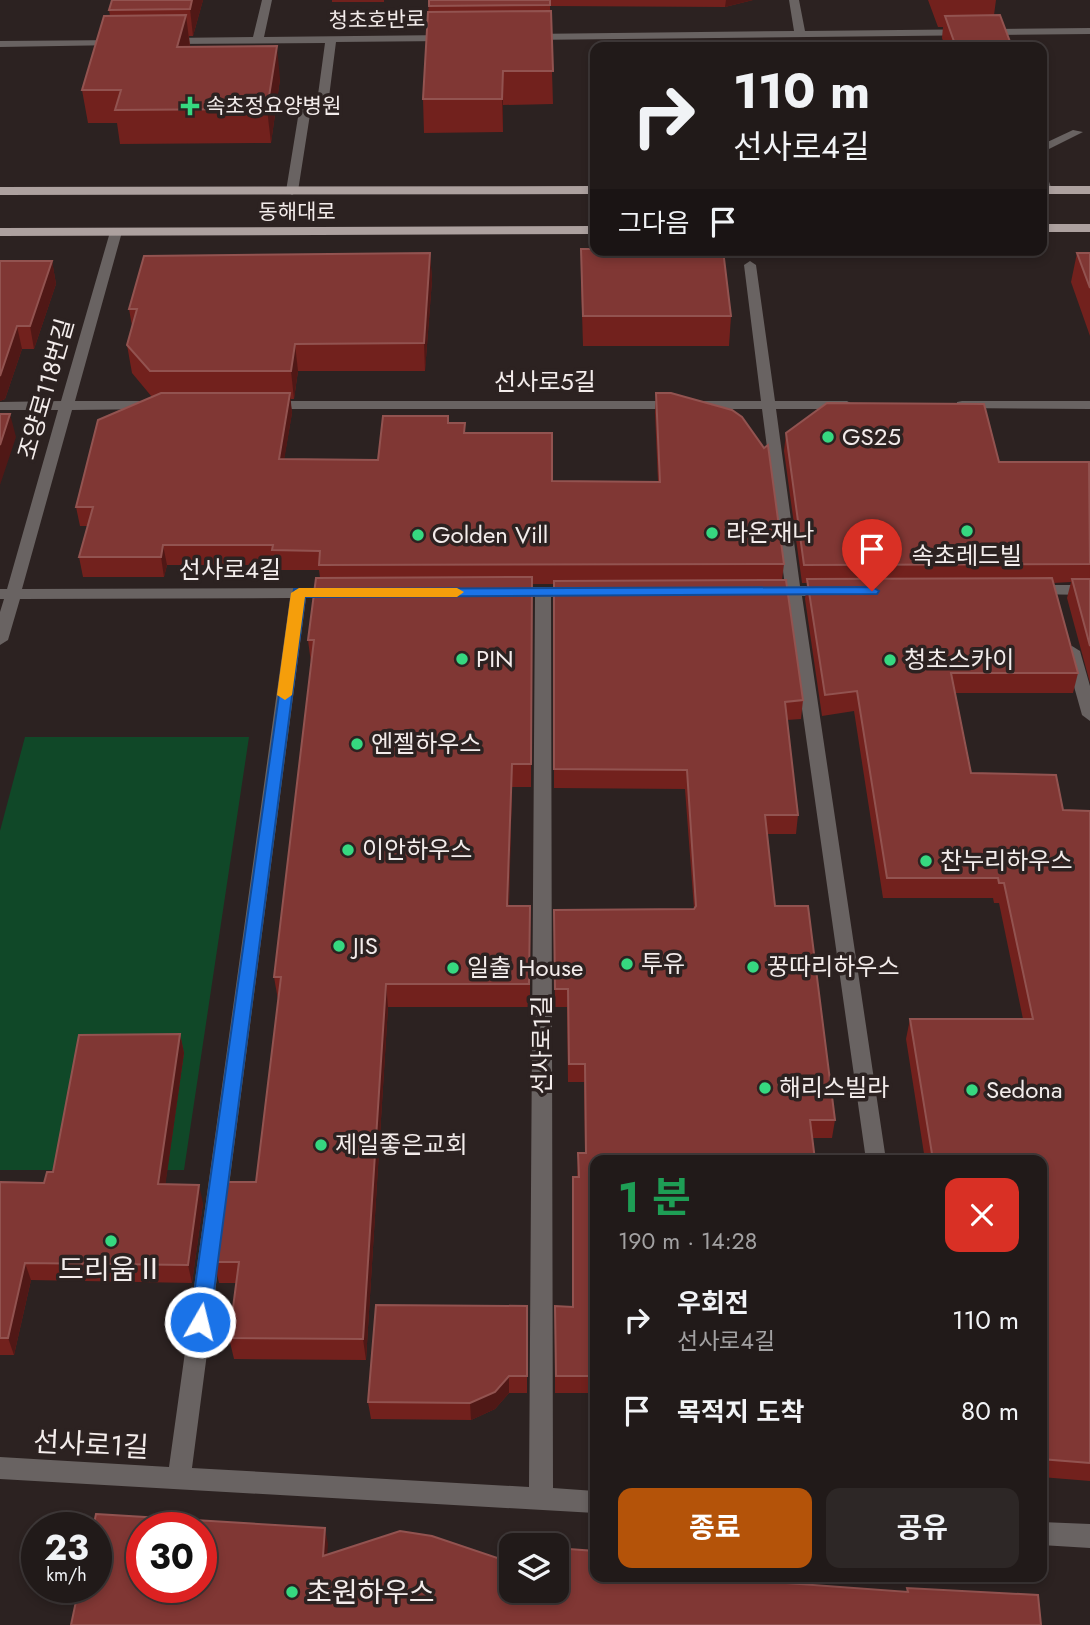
<!DOCTYPE html>
<html lang="ko">
<meta charset="utf-8">
<style>
body{margin:0;font-family:Jost,"Noto Sans KR",sans-serif;background:#2d2726;color:#f1f3f6;height:100vh;display:flex;flex-direction:column;font-size:26px;white-space:nowrap}
*{box-sizing:border-box;margin:0}
p{font-size:23px;color:#a2a1a2}
.icon{flex:none;width:38px;height:38px;fill:none;stroke:currentColor;stroke-width:2;stroke-linecap:round;stroke-linejoin:round}
.map{position:relative;flex:1;overflow:hidden}
.details{position:absolute;left:590px;top:1155px;width:457px;height:427px;display:flex;flex-direction:column;background:#211a19;border-radius:14px;box-shadow:0 4px 10px #0003,0 0 0 2px #3e3838}
.details>*{flex:none}
.guide{position:absolute;left:590px;top:42px;width:457px;height:214px;border-radius:14px;box-shadow:0 4px 10px #0003,0 0 0 2px #3e3838;background:#211a19;color:#f1f3f6;overflow:hidden}
.fabs{position:absolute;left:499px;top:1533px;display:grid;gap:14px}
.fabs a{display:grid;place-items:center;width:70px;height:70px;border-radius:14px;background:#211a19;box-shadow:0 4px 10px #0003,0 0 0 2px #3e3838;font-size:35px}
.speed{position:absolute;left:21px;top:1512px;display:flex;gap:14px;font-size:35px;font-weight:700;text-align:center}
.speed>*{display:grid;place-content:center;width:91px;height:91px;border-radius:50%;background:#211a19;box-shadow:0 4px 10px #0003,0 0 0 2px #3e3838;line-height:1}
.speed small{font-size:18px;font-weight:400}
.speed .limit{border:10px solid #d22;background:#fff;color:#111}
.pin{position:absolute;display:grid;place-items:center;width:60px;height:60px;color:#fff;margin:-72px -30px;border-radius:50% 50% 50% 0;rotate:-45deg;box-shadow:0 0 7px #0007}
.pin .icon{rotate:45deg}
.me{position:absolute;width:77px;margin:-38px;rotate:8deg;stroke-linejoin:round;filter:drop-shadow(0 0 5px #0008)}
.turn{display:flex;align-items:center;gap:24px;height:147px;padding:0 28px;font-size:32px}
.turn .icon{width:91px;height:91px;stroke-width:2.5}
.turn b{display:block;font-size:49px;line-height:60px}
.then{display:flex;align-items:center;height:66px;padding:0 28px;background:#0003;gap:14px;font-size:26px}
.round{display:grid;place-items:center;flex:none;width:74px;height:74px;border-radius:14px;background:#2d2726}
.overview{display:flex;align-items:center;justify-content:space-between;height:119px;padding:0 28px}
h1{font-size:42px;font-weight:700;line-height:52px;color:#1e9e55}
.button{display:flex;gap:14px;margin-top:auto;padding:14px 28px}
.button a{flex:1;height:80px;border-radius:14px;background:#b45309;color:#fff;font-size:28px;font-weight:700;line-height:80px;text-align:center}
.button a+a{background:#2d2726;color:#f1f3f6}
ul{padding:0;list-style:none}
li{display:flex;align-items:center;gap:21px;height:91px;padding:0 28px}
li div{flex:1}
li b{display:block;font-size:26px}
li em{font-style:normal}
.map>svg:first-child{display:block}
.green{fill:#104828}
.lines{fill:none;stroke-linecap:round;stroke-linejoin:round}
.minor{fill:#696362;fill-rule:evenodd}
.major{fill:#ada19f;fill-rule:evenodd}
.wall{fill:#72211d}
.shaded-wall{fill:#501816}
.building{fill:#803734;stroke:#925350;stroke-width:2;fill-rule:evenodd}
.route{fill:#1a73e8;stroke:#114b97;stroke-width:2}
.slow{fill:#f59e0b}
.poi-dot{fill:#36d880;stroke:#2c2221;stroke-width:2.5}
.labels{text-anchor:middle;stroke-width:7;stroke-linejoin:round;paint-order:stroke}
.far-street-label{font-size:21px;fill:#f3eceb;stroke:#2c2221}
.far-poi-label{font-size:21px;fill:#f3eceb;stroke:#2c2221;text-anchor:start}
.street-label{font-size:24px;fill:#f3eceb;stroke:#2c2221}
.poi-label{font-size:24px;fill:#f3eceb;stroke:#2c2221;text-anchor:start}
.near-poi-label{font-size:28px;fill:#f3eceb;stroke:#2c2221}
.near-street-label{font-size:28px;fill:#f3eceb;stroke:#2c2221}
</style>
<div class="map">
<svg width="1090" height="1625" viewBox="0 0 1090 1625">
<rect width="100%" height="100%" fill="#2c2221"/>
<polygon class="green" points="25,737 249,737 184,1170 0,1170 0,831"/>
<g class="lines">
<g class="minor">
<polygon points="262,0 272,0 264,37 448,35 453,38 448,41 336,42 328,105 322,108 311,108 298,191 292,195 286,191 300,105 306,102 317,102 325,43 168,44 163,41 168,38 253,37"/>
<polygon points="789,0 799,0 805,31 1090,28 1090,34 528,40 523,37 528,34 794,31"/>
<polygon points="123,40 124,42 119,45 0,47 0,41"/>
<polygon points="1073,130 1083,132 1041,153 1041,145"/>
<polygon points="1041,172 1047,176 1052,190 1050,193 1041,192"/>
<polygon points="116,228 122,232 75,401 154,401 161,405 154,409 72,410 22,589 338,588 346,593 338,598 306,598 192,1468 529,1487 535,597 509,597 501,592 509,587 576,587 584,592 582,596 551,597 553,1488 595,1491 595,1513 0,1479 0,1457 169,1467 290,598 20,599 8,640 0,645 0,612 4,599 0,599 0,589 7,589 58,410 0,410 0,402 61,401 110,232"/>
<polygon points="750,261 756,265 775,401 847,401 854,405 847,409 776,409 800,586 828,586 836,591 828,596 802,596 886,1160 866,1160 786,596 765,596 757,591 765,586 785,586 762,409 269,409 262,405 269,401 761,401 744,265"/>
<polygon points="962,401 1090,401 1090,409 957,408 957,402"/>
<polygon points="1034,585 1090,585 1090,595 1028,594 1026,590"/>
<polygon points="1072,646 1080,651 1090,686 1090,721 1082,715 1064,651"/>
<polygon points="1041,1522 1090,1524 1090,1548 1041,1545"/>
</g>
<g class="major">
<polygon points="595,186 595,194 0,195 0,187"/>
<rect x="1041" y="186" width="49" height="8"/>
<rect x="1041" y="224" width="49" height="8"/>
<polygon points="595,226 595,234 0,236 0,228"/>
</g>
</g>
<g class="wall">
<polygon points="203,0 193,36 189,36 190,47 280,79 271,143 120,144 117,123 88,123 82,90 110,16 109,10"/>
<rect x="332" y="0" width="52" height="2"/>
<polygon points="429,0 753,0 725,7 550,6 553,104 503,105 503,132 424,133 423,99"/>
<polygon points="928,0 996,0 994,15 1012,47 945,47 942,38 943,27 938,27"/>
<polygon points="581,249 731,316 729,346 583,346 581,278"/>
<polygon points="430,253 432,280 425,371 298,371 294,399 290,399 292,413 284,459 378,460 449,423 552,481 658,482 655,413 656,393 784,564 782,580 803,700 801,719 787,720 798,815 796,834 767,834 775,906 835,1120 832,1138 812,1138 595,1160 595,1412 590,1412 590,1393 555,1393 555,1306 573,1307 578,1153 585,1153 584,1082 568,1082 567,1007 555,1007 554,910 694,909 685,789 554,788 554,584 532,584 531,787 512,787 509,906 530,906 530,1007 388,1007 366,1360 234,1359 229,1338 236,1283 219,1283 214,1262 256,1182 278,1000 274,977 311,663 308,640 320,578 319,570 275,570 274,565 167,565 164,577 83,577 79,557 88,526 80,526 76,507 152,397 132,373 127,345 132,326 129,309"/>
<polygon points="1077,253 1090,253 1090,336 1071,282"/>
<polygon points="0,261 52,261 56,284 34,349 22,349 5,399 0,401"/>
<polygon points="786,433 999,462 1090,465 1090,683 1067,598 1071,582 1053,583 1078,673 1073,693 955,693 971,773 1063,810 1090,811 1090,1481 1041,1477 1041,1160 925,1160 906,1039 910,1019 1023,1019 999,903 994,903 993,898 883,898 854,711 822,716 805,599 807,583 802,583 784,451"/>
<polygon points="180,1034 184,1053 165,1185 203,1203 192,1283 31,1280 14,1355 0,1355 0,1182 44,1183 53,1172"/>
<polygon points="527,1306 527,1393 509,1393 495,1409 471,1420 371,1419 368,1402"/>
</g>
<g class="shaded-wall">
<polygon points="192,0 203,0 193,36 190,9"/>
<polygon points="726,0 753,0 725,7"/>
<polygon points="186,15 190,47 177,47"/>
<polygon points="277,46 280,79 271,143 267,109"/>
<polygon points="503,71 503,132 502,99"/>
<polygon points="430,253 432,280 425,371 424,343"/>
<polygon points="52,261 56,284 34,349 30,326"/>
<polygon points="17,326 22,349 5,399 0,401 0,376"/>
<polygon points="295,344 298,371 294,399 291,371"/>
<polygon points="290,393 292,413 281,479 279,459"/>
<polygon points="10,414 16,437 0,485 0,445"/>
<polygon points="163,545 167,565 164,577 161,557"/>
<polygon points="512,764 512,787 508,929 507,906"/>
<polygon points="386,984 388,1007 366,1360 363,1339"/>
<polygon points="180,1034 184,1053 163,1202 158,1184"/>
<polygon points="199,1185 203,1203 192,1283 188,1265"/>
<polygon points="25,1263 31,1280 14,1355 8,1338"/>
<polygon points="509,1376 509,1393 495,1409 471,1420 470,1403"/>
<polygon points="325,1528 328,1544 326,1572 323,1556"/>
</g>
<g class="building">
<polygon points="112,0 192,0 190,9 109,10"/>
<polygon points="429,0 550,0 550,5 429,6"/>
<polygon points="551,11 553,71 503,71 502,99 423,99 428,12"/>
<polygon points="186,15 177,47 277,46 267,109 115,110 121,90 82,90 104,16"/>
<polygon points="1000,15 1012,47 956,47 945,16"/>
<polygon points="581,249 595,249 595,250 723,250 731,316 583,316"/>
<polygon points="430,253 424,343 295,344 291,371 150,371 127,345 137,309 129,309 144,256"/>
<polygon points="1077,253 1090,253 1090,288"/>
<polygon points="0,261 52,261 30,326 17,326 0,376"/>
<polygon points="161,393 290,393 279,459 378,460 383,416 448,416 448,423 465,423 464,433 552,433 552,481 660,482 656,393 671,393 732,410 742,417 764,448 768,445 784,564 319,565 320,551 272,550 273,545 163,545 161,557 79,557 93,507 76,507 98,420"/>
<polygon points="827,403 984,404 999,462 1089,462 1090,564 804,565 786,433"/>
<polygon points="0,414 10,414 0,445"/>
<polygon points="532,577 531,764 512,764 507,906 530,906 529,984 386,984 363,1339 229,1338 239,1262 214,1262 225,1182 256,1182 281,977 274,977 314,640 308,640 316,578"/>
<polygon points="1052,578 1078,673 951,673 971,773 1056,775 1063,810 1090,811 1090,1463 1041,1459 1041,1160 933,1160 910,1019 1033,1019 1004,883 999,883 998,878 887,878 857,691 825,695 807,579"/>
<polygon points="1072,579 1090,579 1090,646"/>
<polygon points="786,580 803,700 785,702 798,815 765,815 775,906 808,906 835,1120 810,1120 815,1160 595,1160 595,1396 590,1396 591,1376 556,1376 555,1306 573,1307 573,1177 579,1177 578,1153 586,1153 585,1064 569,1064 568,989 555,989 554,910 694,909 696,906 687,770 554,769 554,581"/>
<polygon points="180,1034 158,1184 199,1185 188,1265 25,1263 8,1338 0,1338 0,1182 44,1183 47,1172 53,1172 79,1035"/>
<polygon points="376,1305 527,1306 527,1376 509,1376 495,1392 470,1403 368,1402"/>
<path d="M96 1514 325 1528 323 1556 400 1531 432 1536 506 1561 507 1543 529 1545H511V1591H556V1548L595 1551V1577H706L908 1592 907 1588 1038 1595 1041 1625H71L79 1587H96V1528H93ZM142 1528H201V1587H142Z"/>
</g>
<polygon class="route" points="872,587 879,591 877,594 305,597 210,1322 207,1329 200,1331 193,1329 190,1322 294,589"/>
<polygon class="slow" points="299,588 457,588 464,592 457,597 305,597 292,695 285,700 277,695 291,593"/>
<g class="poi-dot">
<path d="M186.5 95.5h7v7h7v7h-7v7h-7v-7h-7v-7h7z"/>
<circle cx="828" cy="437" r="7"/>
<circle cx="967" cy="531" r="7"/>
<circle cx="712" cy="533" r="7"/>
<circle cx="418" cy="535" r="7"/>
<circle cx="462" cy="659" r="7"/>
<circle cx="890" cy="660" r="7"/>
<circle cx="357" cy="744" r="7"/>
<circle cx="348" cy="850" r="7"/>
<circle cx="926" cy="861" r="7"/>
<circle cx="339" cy="946" r="7"/>
<circle cx="627" cy="964" r="7"/>
<circle cx="753" cy="967" r="7"/>
<circle cx="453" cy="968" r="7"/>
<circle cx="765" cy="1088" r="7"/>
<circle cx="972" cy="1090" r="7"/>
<circle cx="321" cy="1145" r="7"/>
<circle cx="111" cy="1241" r="7"/>
<circle cx="292" cy="1592" r="7"/>
</g>
<g class="labels">
<g class="far-street-label">
<text transform="translate(377 20) rotate(-1)" y="7">청초호반로</text>
<text x="297" y="219">동해대로</text>
</g>
<g class="far-poi-label">
<text x="206" y="113">속초정요양병원</text>
</g>
<g class="street-label">
<text x="545" y="390">선사로5길</text>
<text transform="translate(46 389) rotate(-74)" y="8">조양로118번길</text>
<text x="230" y="578">선사로4길</text>
<text transform="translate(542 1045) rotate(-90)" y="8">선사로1길</text>
</g>
<g class="poi-label">
<text x="842" y="445">GS25</text>
<text x="726" y="541">라온재나</text>
<text x="432" y="543">Golden Vill</text>
<text x="967" y="564" text-anchor="middle">속초레드빌</text>
<text x="476" y="667">PIN</text>
<text x="904" y="668">청초스카이</text>
<text x="371" y="752">엔젤하우스</text>
<text x="362" y="858">이안하우스</text>
<text x="940" y="869">찬누리하우스</text>
<text x="353" y="954">JIS</text>
<text x="641" y="972">투유</text>
<text x="767" y="975">꿍따리하우스</text>
<text x="467" y="976">일출 House</text>
<text x="779" y="1096">해리스빌라</text>
<text x="986" y="1098">Sedona</text>
<text x="335" y="1153">제일좋은교회</text>
</g>
<g class="near-poi-label">
<text x="111" y="1279">드리움Ⅱ</text>
<text x="306" y="1602" text-anchor="start">초원하우스</text>
</g>
<g class="near-street-label">
<text transform="translate(91 1444) rotate(3)" y="10">선사로1길</text>
</g>
</g>
</svg>
<div class="fabs">
<a><svg class="icon" aria-label="layers" viewBox="0 0 24 24"><path d="M12 4l9 5-9 5-9-5zM3 14l9 5 9-5"/></svg></a>
</div>
<div class="speed"><div>23<small>km/h</small></div><div class="limit">30</div></div>
<div class="pin" style="left:872px;top:591px;background:#d93025"><svg class="icon" aria-label="arrive" viewBox="0 0 24 24"><path d="M6 21V4h12l-3 4 3 4H6"/></svg></div>
<svg class="me" style="left:200px;top:1322px" viewBox="-20 -20 40 40"><circle r="17" fill="#1a73e8" stroke="#fff" stroke-width="3"/><path d="M0-11L8 9 0 5-8 9z" fill="#fff"/></svg>
<div class="guide">
<div class="turn"><svg class="icon" aria-label="right" viewBox="0 0 24 24"><path d="M7 20v-9h11M14 6l5 5-5 5"/></svg><div><b>110 m</b>선사로4길</div></div>
<div class="then">그다음<svg class="icon" aria-label="arrive" viewBox="0 0 24 24"><path d="M6 21V4h12l-3 4 3 4H6"/></svg></div>
</div>
<section class="details">
<div class="overview"><div><h1>1 분</h1><p>190 m · 14:28</p></div><a class="round" style="background:#d93025;color:#fff"><svg class="icon" aria-label="close" viewBox="0 0 24 24"><path d="M6 6l12 12M18 6L6 18"/></svg></a></div>
<ul>
<li><svg class="icon" aria-label="right" viewBox="0 0 24 24"><path d="M7 20v-9h11M14 6l5 5-5 5"/></svg><div><b>우회전</b><p>선사로4길</p></div><em>110 m</em></li>
<li><svg class="icon" aria-label="arrive" viewBox="0 0 24 24"><path d="M6 21V4h12l-3 4 3 4H6"/></svg><div><b>목적지 도착</b></div><em>80 m</em></li>
</ul>
<div class="button"><a>종료</a><a>공유</a></div>
</section>
</div>
